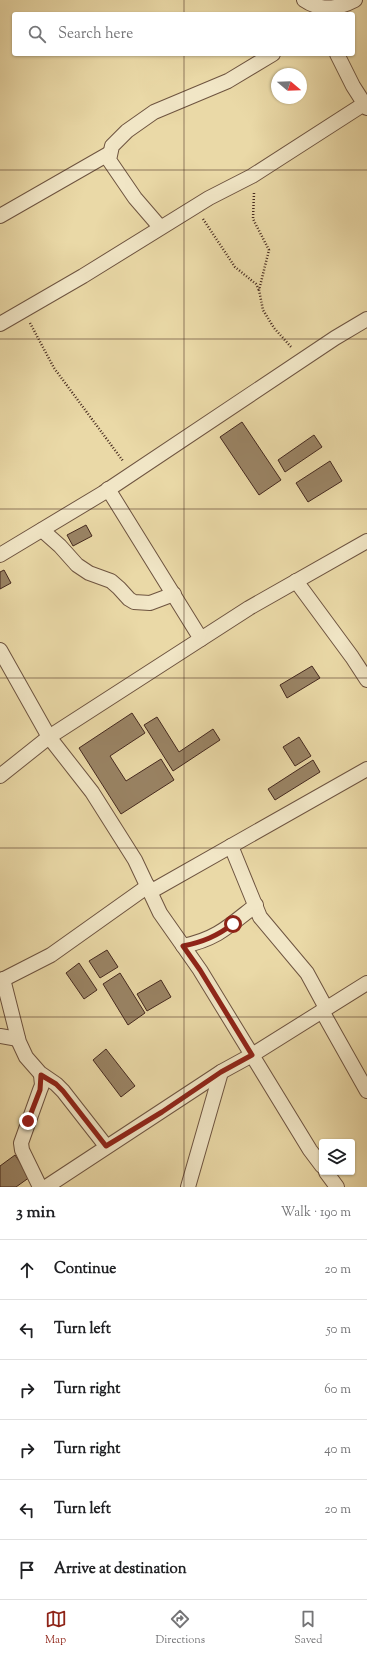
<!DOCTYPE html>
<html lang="en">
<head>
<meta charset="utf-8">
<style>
	body { margin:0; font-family:"Sorts Mill Goudy",serif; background:#f2f2f2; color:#202124 }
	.controls { position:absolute; right:12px; bottom:12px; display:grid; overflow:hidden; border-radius:4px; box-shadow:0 1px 3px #0004 }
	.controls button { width:36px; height:36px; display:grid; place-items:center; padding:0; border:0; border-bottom:1px solid #e0e0e0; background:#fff; color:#202124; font:20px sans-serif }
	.compass { position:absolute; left:271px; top:68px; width:36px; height:36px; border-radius:50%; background:#fff; box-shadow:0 1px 3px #0004; rotate:109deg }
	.stop { position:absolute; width:12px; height:12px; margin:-9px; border:3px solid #8f2418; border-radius:50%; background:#fff }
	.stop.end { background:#8f2418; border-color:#fff; box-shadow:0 1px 4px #0008 }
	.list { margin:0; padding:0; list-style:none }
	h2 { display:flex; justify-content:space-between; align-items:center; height:52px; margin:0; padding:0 16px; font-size:17px }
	h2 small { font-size:13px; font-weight:400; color:#757577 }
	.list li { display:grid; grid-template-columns:26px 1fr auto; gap:12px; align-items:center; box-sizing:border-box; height:60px; padding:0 16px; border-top:1px solid #e0e0e0 }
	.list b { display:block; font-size:15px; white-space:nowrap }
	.list em { font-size:13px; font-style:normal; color:#757577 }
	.icon { flex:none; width:22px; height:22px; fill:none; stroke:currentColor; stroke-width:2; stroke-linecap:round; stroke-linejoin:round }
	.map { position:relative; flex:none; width:367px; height:1187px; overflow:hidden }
	.search { position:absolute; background:#fff; box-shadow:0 1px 3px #0004; left:12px; right:12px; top:12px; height:44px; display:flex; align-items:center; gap:10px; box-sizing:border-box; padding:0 14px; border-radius:4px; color:#757577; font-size:15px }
	.sheet { height:412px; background:#fff }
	nav { display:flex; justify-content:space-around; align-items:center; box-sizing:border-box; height:56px; border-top:1px solid #e0e0e0; background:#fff; font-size:11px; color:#757577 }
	nav a { display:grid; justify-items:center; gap:2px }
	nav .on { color:#8f2418 }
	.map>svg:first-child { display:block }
	.building { fill:#9a8465; stroke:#44281e }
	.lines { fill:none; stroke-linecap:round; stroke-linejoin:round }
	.street-casing { stroke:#6e5440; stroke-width:16 }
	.path { stroke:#44281e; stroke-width:2.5; stroke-dasharray:1 2; stroke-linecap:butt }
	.street { stroke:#f1e6c6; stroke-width:14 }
	.route { stroke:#8f2418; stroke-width:5 }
	.grid { fill:none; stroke:#44281e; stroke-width:1; stroke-opacity:0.55 }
</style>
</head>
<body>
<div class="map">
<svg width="367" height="1187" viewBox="0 0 367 1187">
	<rect width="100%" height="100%" fill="#ead9a7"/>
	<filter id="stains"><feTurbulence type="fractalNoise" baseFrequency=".005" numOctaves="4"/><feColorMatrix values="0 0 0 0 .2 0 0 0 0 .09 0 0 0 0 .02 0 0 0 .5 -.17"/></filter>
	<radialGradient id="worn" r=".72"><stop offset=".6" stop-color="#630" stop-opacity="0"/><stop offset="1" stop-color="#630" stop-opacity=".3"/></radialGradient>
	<g class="building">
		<path d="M242 422 281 480 259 495 220 437Z"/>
		<path d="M314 435 322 447 285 472 278 460Z"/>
		<path d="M330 461 342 481 308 502 296 483Z"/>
		<path d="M86 525 92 536 73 546 67 535Z"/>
		<path d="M4 570 11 583 0 589V572Z"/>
		<path d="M312 666 320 678 287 698 280 685Z"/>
		<path d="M132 713 145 733 110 756 126 781 161 759 174 780 121 814 79 748Z"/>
		<path d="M157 717 179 752 213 729 220 740 173 771 144 725Z"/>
		<path d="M299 737 311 756 295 766 283 747Z"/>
		<path d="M313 760 320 772 275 800 268 789Z"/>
		<path d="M107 950 118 967 100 978 89 961Z"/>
		<path d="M79 963 97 990 84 999 66 973Z"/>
		<path d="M120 973 145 1013 128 1025 103 984Z"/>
		<path d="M161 980 171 997 147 1011 137 994Z"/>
		<path d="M106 1049 135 1086 121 1097 93 1060Z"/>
		<path d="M15 1155 30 1177 16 1187H0V1166Z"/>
	</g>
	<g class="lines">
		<defs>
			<g id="street">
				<path d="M304 0C320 11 338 9 355 0"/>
				<path d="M337 54 353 86 367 108"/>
				<path d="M0 216 110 153"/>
				<path d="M160 227 135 198 109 160 112 146 127 131 154 112 228 81 273 54"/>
				<path d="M0 324 83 276 209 198 252 176 364 104"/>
				<path d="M108 489 201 639"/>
				<path d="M42 530 60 546 77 565 89 573 111 581 119 588 129 599 134 602 150 603 174 594"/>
				<path d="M0 555 103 493 335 338 367 319"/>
				<path d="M296 581 352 657 367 680"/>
				<path d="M0 650 49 737 92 792 135 860 160 913 200 970 310 1150 322 1166"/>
				<path d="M0 776 49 737 249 608 367 541"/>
				<path d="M231 846 260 917 307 973 326 1008"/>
				<path d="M150 892 367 769"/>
				<path d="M183 946C217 939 229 926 256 905"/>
				<path d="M3 979 19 1042 26 1057 40 1073 56 1084 63 1091 106 1146"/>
				<path d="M0 981 51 955 148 886"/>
				<path d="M322 1011 367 1091"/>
				<path d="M0 1036 18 1039"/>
				<path d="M326 1172 337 1187"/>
				<path d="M40 1187 22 1150 21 1143 40 1090 42 1085 41 1075"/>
				<path d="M46 1187 221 1072 252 1055 367 983"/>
				<path d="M188 1187 221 1072"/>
			</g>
		</defs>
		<use href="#street" class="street-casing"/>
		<g class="path">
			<path d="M254 193 253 219 269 250 259 290 263 310 274 328 292 348"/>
			<path d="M203 219 235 267 256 284 259 290"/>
			<path d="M30 323 54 368 123 461"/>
		</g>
		<use href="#street" class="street"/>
	</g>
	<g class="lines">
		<path class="route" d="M28 1121 40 1090 41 1075 56 1084 63 1091 106 1146 162 1112 221 1072 252 1055 200 970 183 946C203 942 217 936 233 924"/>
	</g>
	<path class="grid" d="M184 0V14M184 54V1187M0 170H367M0 339H367M0 509H367M0 678H367M0 848H367M0 1017H367"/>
	<rect width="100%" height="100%" filter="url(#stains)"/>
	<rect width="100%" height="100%" fill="url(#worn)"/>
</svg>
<div class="controls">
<button><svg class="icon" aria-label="layers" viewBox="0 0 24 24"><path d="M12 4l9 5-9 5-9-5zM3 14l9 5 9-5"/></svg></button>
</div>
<svg class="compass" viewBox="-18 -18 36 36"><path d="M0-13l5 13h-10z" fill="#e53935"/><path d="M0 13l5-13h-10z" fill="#757577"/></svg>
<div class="stop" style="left:233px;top:924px"></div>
<div class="stop end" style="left:28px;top:1121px"></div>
<div class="search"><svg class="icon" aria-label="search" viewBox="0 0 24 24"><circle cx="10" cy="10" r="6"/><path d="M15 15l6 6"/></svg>Search here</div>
</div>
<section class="sheet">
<h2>3 min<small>Walk · 190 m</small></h2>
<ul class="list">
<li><svg class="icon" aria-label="ahead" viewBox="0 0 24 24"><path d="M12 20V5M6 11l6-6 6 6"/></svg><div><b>Continue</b></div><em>20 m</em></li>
<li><svg class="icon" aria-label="left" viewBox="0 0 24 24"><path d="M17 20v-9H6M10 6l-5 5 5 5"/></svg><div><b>Turn left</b></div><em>50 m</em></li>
<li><svg class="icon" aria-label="right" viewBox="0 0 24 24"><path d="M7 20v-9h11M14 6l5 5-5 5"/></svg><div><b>Turn right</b></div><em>60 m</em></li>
<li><svg class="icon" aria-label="right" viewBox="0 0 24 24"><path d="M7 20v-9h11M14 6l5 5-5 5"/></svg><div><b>Turn right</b></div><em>40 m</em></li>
<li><svg class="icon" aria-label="left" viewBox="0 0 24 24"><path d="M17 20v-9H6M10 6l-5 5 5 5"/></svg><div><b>Turn left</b></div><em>20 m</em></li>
<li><svg class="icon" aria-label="arrive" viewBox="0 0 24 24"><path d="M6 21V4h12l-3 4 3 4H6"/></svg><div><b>Arrive at destination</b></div></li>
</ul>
</section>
<nav>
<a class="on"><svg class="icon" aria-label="map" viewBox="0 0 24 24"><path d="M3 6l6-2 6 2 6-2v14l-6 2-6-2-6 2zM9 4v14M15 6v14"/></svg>Map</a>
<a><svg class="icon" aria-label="directions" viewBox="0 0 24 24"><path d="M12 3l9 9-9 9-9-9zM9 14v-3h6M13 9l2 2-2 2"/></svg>Directions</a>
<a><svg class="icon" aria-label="saved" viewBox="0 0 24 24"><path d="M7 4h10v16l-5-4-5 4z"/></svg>Saved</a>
</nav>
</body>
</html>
